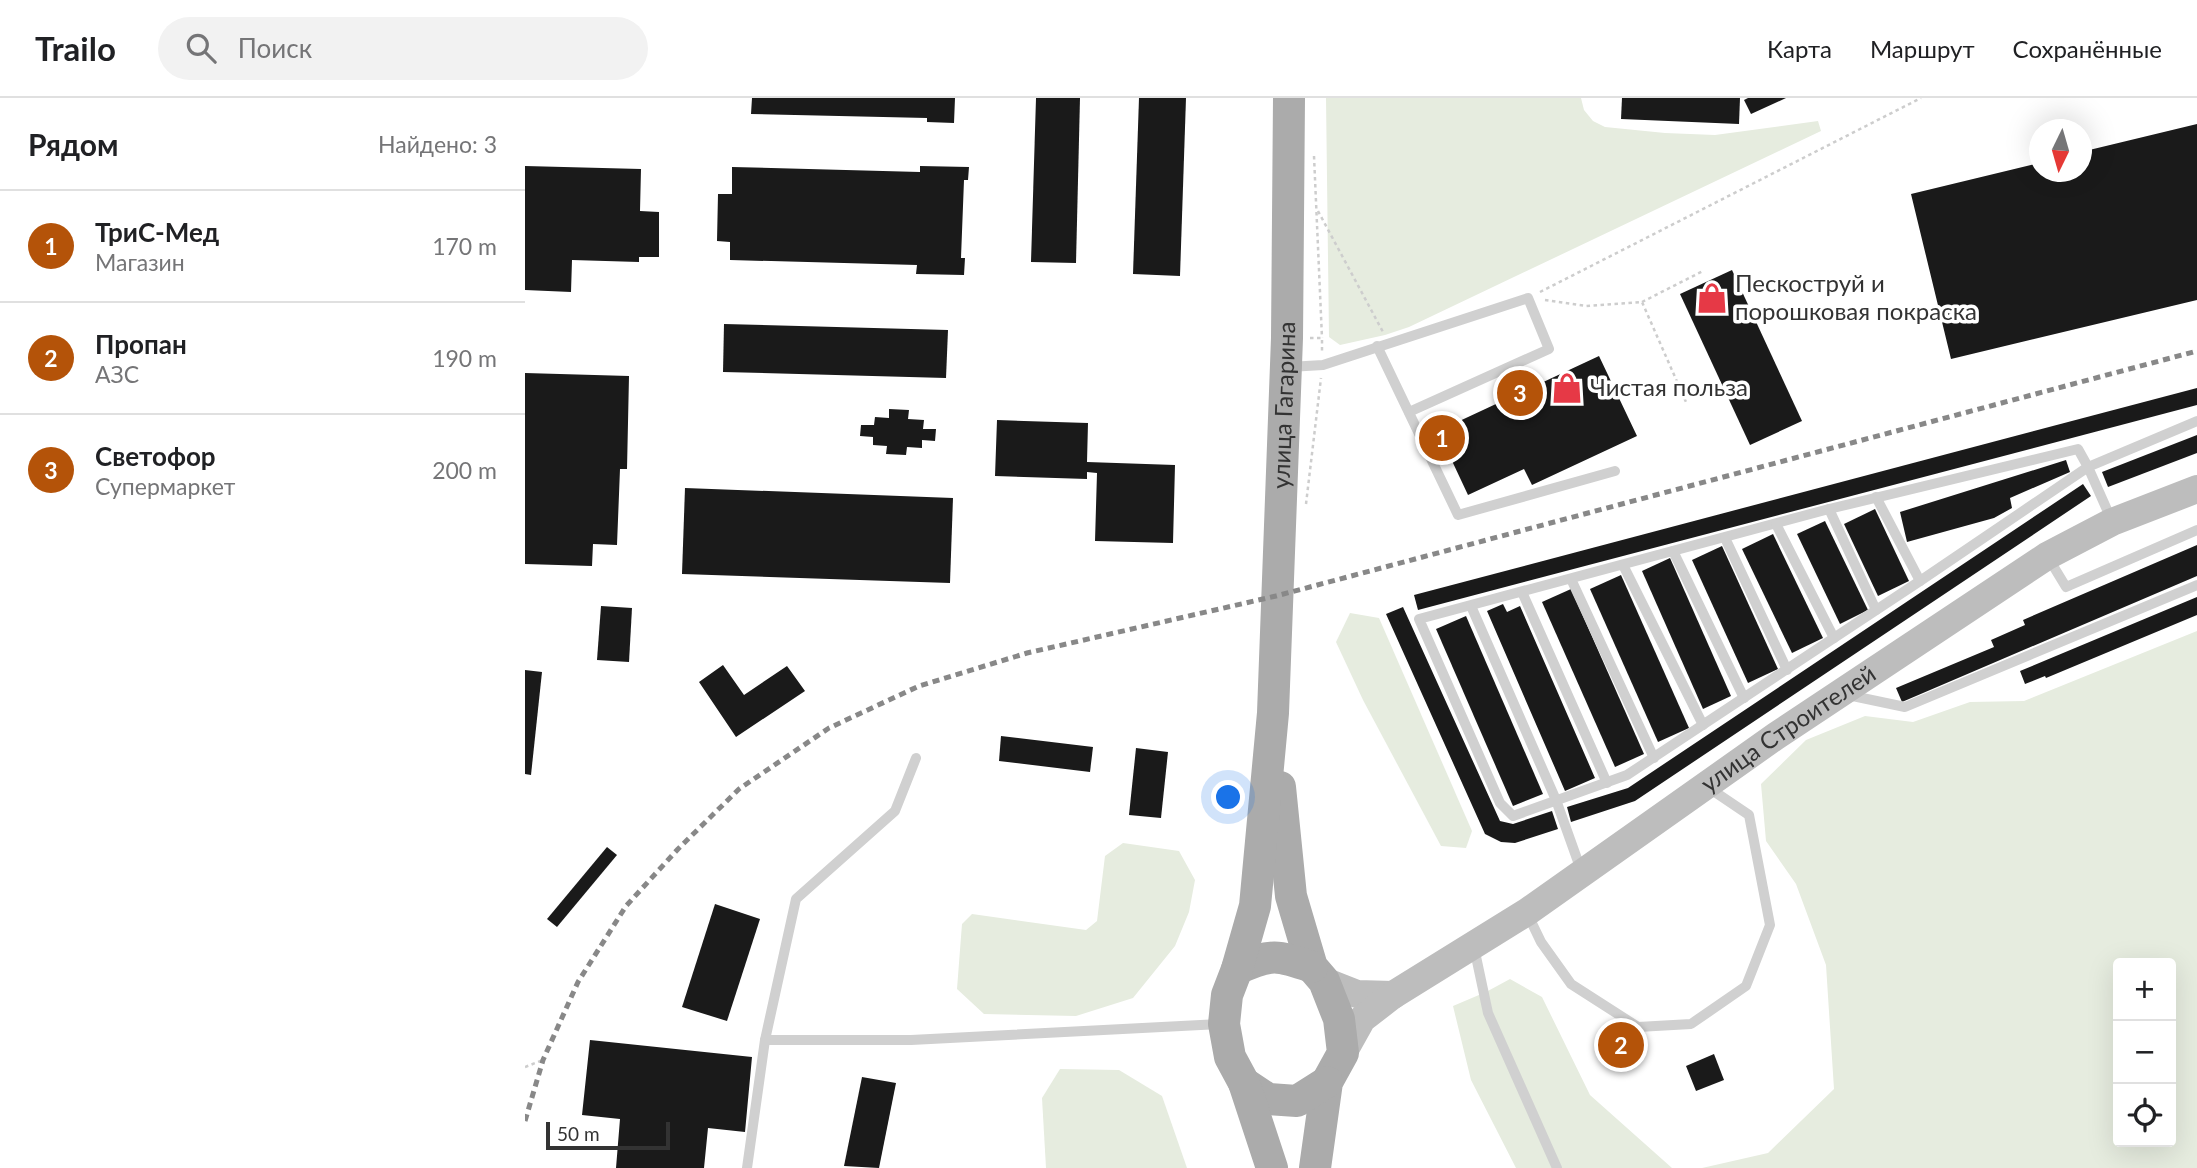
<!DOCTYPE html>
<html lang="ru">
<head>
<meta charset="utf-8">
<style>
	body { margin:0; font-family:Lato,sans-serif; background:#f2f2f2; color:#202124 }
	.controls { position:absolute; right:21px; bottom:21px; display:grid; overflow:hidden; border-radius:7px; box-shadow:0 7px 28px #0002 }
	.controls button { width:63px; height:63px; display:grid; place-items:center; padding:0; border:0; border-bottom:2px solid #e0e0e0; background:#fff; color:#202124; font:35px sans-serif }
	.compass { position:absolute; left:1504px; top:21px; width:63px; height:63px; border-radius:50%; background:#fff; box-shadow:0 7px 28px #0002; rotate:185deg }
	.scale { position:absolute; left:21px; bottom:18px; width:124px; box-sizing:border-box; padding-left:7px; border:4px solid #333; border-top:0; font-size:19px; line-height:24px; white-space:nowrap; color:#333; -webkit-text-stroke:5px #fff; paint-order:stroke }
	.you { position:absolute; left:704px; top:700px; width:24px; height:24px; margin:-18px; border:5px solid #fff; border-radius:50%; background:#1a73e8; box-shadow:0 0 0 10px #1a73e833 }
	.badge { display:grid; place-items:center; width:46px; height:46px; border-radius:50%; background:#b45309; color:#fff; font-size:23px; font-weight:700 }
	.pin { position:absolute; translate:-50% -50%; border:4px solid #fff; box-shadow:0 2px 7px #0006 }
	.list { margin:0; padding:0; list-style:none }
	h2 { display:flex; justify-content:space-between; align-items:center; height:91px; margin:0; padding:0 28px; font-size:30px }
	h2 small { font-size:23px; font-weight:400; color:#757577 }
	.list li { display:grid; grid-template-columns:46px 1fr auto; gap:21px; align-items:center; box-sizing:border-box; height:112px; padding:0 28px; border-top:2px solid #e0e0e0 }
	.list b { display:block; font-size:26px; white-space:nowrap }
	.list p { margin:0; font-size:23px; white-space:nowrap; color:#757577 }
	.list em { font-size:23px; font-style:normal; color:#757577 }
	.icon { flex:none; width:38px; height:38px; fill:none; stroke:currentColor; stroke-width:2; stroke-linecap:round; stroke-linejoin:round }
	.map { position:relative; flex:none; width:1672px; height:1070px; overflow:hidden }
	header { display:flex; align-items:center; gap:42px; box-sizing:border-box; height:98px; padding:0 35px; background:#fff; border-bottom:2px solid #e0e0e0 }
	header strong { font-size:33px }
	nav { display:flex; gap:38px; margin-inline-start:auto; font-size:24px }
	.search { width:490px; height:63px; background:#f2f2f2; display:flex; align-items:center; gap:18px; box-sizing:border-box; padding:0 24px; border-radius:38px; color:#757577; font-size:26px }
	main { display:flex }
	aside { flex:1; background:#fff }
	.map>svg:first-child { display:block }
	.green { fill:#e6ecdf; fill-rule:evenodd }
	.building { fill:#1a1a1a }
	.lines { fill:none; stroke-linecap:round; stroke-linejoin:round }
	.path { stroke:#cdcdcd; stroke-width:2.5; stroke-dasharray:3.5 3.5; stroke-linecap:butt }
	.service { stroke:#d0d0d0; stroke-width:10 }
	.secondary { stroke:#bdbdbd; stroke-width:28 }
	.primary { stroke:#ababab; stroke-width:32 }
	.rail { stroke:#888; stroke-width:5; stroke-dasharray:7 5; stroke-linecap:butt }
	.labels { text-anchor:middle; stroke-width:7; stroke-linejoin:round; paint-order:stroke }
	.poi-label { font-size:24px; fill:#333; stroke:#fff; text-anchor:start }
	.street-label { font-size:24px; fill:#333; stroke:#fff }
</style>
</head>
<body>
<header>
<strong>Trailo</strong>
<div class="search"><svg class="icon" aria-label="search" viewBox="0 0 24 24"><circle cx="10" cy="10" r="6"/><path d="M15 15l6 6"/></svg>Поиск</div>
<nav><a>Карта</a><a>Маршрут</a><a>Сохранённые</a></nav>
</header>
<main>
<aside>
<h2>Рядом<small>Найдено: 3</small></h2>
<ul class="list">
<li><span class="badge">1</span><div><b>ТриС-Мед</b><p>Магазин</p></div><em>170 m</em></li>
<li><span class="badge">2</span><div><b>Пропан</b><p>АЗС</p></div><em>190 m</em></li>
<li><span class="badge">3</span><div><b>Светофор</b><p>Супермаркет</p></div><em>200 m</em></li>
</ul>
</aside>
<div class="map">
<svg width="1672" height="1070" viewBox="0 0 1672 1070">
	<rect width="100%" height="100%" fill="#fff"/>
	<g class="green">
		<path d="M801 0H1056L1059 12 1068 23 1080 29 1140 35 1190 37 1293 23 1296 33 884 229 860 237 815 247 804 239Z"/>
		<path d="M825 515 854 520 947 733 941 750 916 748 838 602 811 544Z"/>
		<path d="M1672 533V1070H1177L1243 1055 1309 991 1301 867 1271 786 1241 743 1236 686 1281 642 1340 618 1388 624 1445 604 1499 603ZM1593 865H1646V1044H1593Z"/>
		<path d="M598 745 654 753 670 782 664 814 650 848 608 900 551 918 459 916 432 891 437 826 447 816 561 832 572 823 580 758Z"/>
		<path d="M985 881 1017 899 1065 997 1147 1070H991L946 982 928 908 961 894Z"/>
		<path d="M535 971 594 972 637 998 662 1070H521L517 1000Z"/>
	</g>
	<g class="building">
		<path d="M227 0H430L429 25 402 24V20L226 16Z"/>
		<path d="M511 0H555L551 165 506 164Z"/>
		<path d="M614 0H661L655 178 608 176Z"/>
		<path d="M1097 0H1215L1214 26 1096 21Z"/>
		<path d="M1223 0H1261L1226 16 1219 2Z"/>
		<path d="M1672 26V202L1426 261 1386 96 1514 65V74H1556V54Z"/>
		<path d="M0 68 116 71 115 113 134 114V159H114V164L47 162 46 194 0 192Z"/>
		<path d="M395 68 444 69 443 82H439L436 160H440L439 177 391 176 392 167 205 162V144L192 143 193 96H207V69L395 74Z"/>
		<path d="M1207 172 1277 323 1225 347 1155 196Z"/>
		<path d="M199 226 423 232 421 280 198 274Z"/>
		<path d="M1074 258 1112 338 1007 387 999 371 943 397 913 333Z"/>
		<path d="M0 275 104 278 102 371H95L92 447 68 446 67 468 0 466Z"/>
		<path d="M1672 290V307L893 512 889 497Z"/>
		<path d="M364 311 384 312 383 321 399 322 398 331H411L410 343 397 342V350L382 349 381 357 361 356 362 348 348 347V339L335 338 336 327H349L350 319 364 320Z"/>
		<path d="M472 322 563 325 562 364 650 367 648 445 570 443 572 375 562 374V381L470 378Z"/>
		<path d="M1672 337V355L1583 389 1577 374Z"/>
		<path d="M1541 362 1545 374 1485 400 1487 410 1469 420 1382 444 1375 414Z"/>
		<path d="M1558 386 1566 398 1110 703 1046 724 1042 709 1103 690Z"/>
		<path d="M160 390 428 400 425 485 157 476Z"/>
		<path d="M1350 411 1384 483 1353 498 1319 426Z"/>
		<path d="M1300 423 1343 512 1315 526 1272 436Z"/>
		<path d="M1248 436 1298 540 1267 555 1217 451Z"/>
		<path d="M1672 447V478L1377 604 1371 590 1469 549 1466 542 1500 527 1498 522Z"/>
		<path d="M1197 448 1253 571 1223 585 1167 462Z"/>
		<path d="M1145 460 1206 598 1178 611 1117 473Z"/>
		<path d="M1096 477 1164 630 1133 644 1065 491Z"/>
		<path d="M1046 491 1119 656 1090 669 1017 504Z"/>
		<path d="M1672 499V517L1521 580 1520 578 1500 586 1495 573Z"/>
		<path d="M978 506 982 514 995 508 1070 680 1040 693 962 513Z"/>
		<path d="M76 508 107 510 104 564 72 562Z"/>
		<path d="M878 509 975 723 988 726 1027 713 1033 731 990 745 976 744 960 736 861 516Z"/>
		<path d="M941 518 1018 696 988 708 911 531Z"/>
		<path d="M198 567 219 597 262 568 280 593 211 639 174 584Z"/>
		<path d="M0 572 17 574 6 677 0 676Z"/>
		<path d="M476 638 568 649 565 674 474 663Z"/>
		<path d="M611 650 643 654 636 720 604 717Z"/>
		<path d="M82 749 92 757 32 829 22 821Z"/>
		<path d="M190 806 235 821 202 923 157 909Z"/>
		<path d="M65 942 227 959 220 1034 183 1030 179 1070H91L95 1021 57 1017Z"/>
		<path d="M1189 956 1199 982 1171 993 1161 968Z"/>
		<path d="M337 979 371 985 354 1070 319 1068Z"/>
	</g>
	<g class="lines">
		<g class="path">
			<path d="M789 58 797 240"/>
			<path d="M793 113 858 234"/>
			<path d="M1015 194 1396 0"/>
			<path d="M1020 202 1061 208 1117 204 1161 304"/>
			<path d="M1117 204 1178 173"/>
			<path d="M785 240H797V253"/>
			<path d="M781 406 796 280"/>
			<path d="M0 969 18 962"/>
		</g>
		<g class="service">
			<path d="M852 248 933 417 1090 373"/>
			<path d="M764 269 798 267 1003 200 1024 251 884 314"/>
			<path d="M1351 399 1395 483"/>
			<path d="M1304 411 1351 512"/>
			<path d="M1587 423 1563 369 1553 351 1304 411 894 521 975 705 988 718 1102 677 1395 483 1563 369 1672 323"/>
			<path d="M1251 426 1309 540"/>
			<path d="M1200 440 1262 572"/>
			<path d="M1148 453 1219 600"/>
			<path d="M1524 461 1541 489 1672 432"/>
			<path d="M1098 467 1178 627"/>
			<path d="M1046 481 1129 660"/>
			<path d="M997 494 1082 685"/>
			<path d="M946 508 1031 702 1056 772"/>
			<path d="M1323 597 1380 609 1672 487"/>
			<path d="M1002 815 1016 844 1046 886 1113 929 1166 926 1221 888 1245 827 1224 717 1184 690"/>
			<path d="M949 849 963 915 1032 1070"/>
			<path d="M240 942H386L695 926"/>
			<path d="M222 1070 240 942 271 801 370 713 391 660"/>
		</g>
		<g class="secondary">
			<path d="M799 883 832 896 868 897"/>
			<path id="s1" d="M818 955 837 921 868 897 1002 814 1251 638 1522 458 1587 424 1672 391"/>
		</g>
		<g class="primary">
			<path d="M755 689 766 798 787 869 799 883 814 921 818 955 802 984 790 1070"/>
			<path d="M712 871C747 855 752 857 787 869"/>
			<path d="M719 985 743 1001 772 1003 802 984"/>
			<path id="s2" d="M747 1070 719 985 705 959 699 926 702 897 712 871 730 808 748 615 762 240 764 0"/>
		</g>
		<path class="rail" d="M0 1023 18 962 53 884 101 808 153 751 214 691 304 630 394 588 502 555 751 498 1672 253"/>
	</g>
	<defs>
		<symbol id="shop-bare" viewBox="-9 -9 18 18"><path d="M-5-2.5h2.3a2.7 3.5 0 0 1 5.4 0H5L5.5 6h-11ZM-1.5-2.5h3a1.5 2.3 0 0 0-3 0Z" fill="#e63946" stroke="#fff" stroke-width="2.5" paint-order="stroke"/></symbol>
	</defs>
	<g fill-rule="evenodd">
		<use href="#shop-bare" x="1165" y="178" width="44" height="44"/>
		<use href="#shop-bare" x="1020" y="268" width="44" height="44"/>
	</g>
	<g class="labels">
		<g class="poi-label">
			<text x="1210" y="194">Пескоструй и<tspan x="1210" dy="28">порошковая покраска</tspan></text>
			<text x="1065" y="298">Чистая польза</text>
		</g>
		<g class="street-label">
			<text dy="8" stroke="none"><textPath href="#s2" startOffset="777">улица Гагарина</textPath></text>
			<text dy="8" stroke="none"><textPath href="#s1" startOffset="555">улица Строителей</textPath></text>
		</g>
	</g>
</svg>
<div class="controls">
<button>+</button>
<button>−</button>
<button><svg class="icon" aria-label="locate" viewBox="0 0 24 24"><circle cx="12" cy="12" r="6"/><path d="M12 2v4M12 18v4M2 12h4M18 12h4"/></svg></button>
</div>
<svg class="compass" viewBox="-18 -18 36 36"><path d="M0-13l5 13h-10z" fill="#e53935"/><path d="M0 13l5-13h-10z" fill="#757577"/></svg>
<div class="scale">50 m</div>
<div class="you"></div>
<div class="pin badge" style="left:917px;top:340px">1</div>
<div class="pin badge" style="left:1096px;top:947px">2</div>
<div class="pin badge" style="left:995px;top:295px">3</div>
</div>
</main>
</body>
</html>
